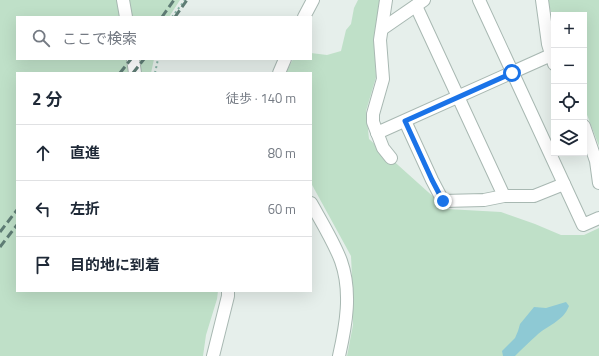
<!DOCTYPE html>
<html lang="ja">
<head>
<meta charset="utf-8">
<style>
	body { margin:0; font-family:"Titillium Web","Noto Sans JP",sans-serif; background:#f2f2f3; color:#1f2937 }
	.controls { position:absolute; right:12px; top:12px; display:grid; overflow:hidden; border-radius:0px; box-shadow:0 4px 16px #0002 }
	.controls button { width:36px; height:36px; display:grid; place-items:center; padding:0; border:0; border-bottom:1px solid #e0e1e3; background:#fff; color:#1f2937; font:20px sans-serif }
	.stop { position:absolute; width:12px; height:12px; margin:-9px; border:3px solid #1a73e8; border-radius:50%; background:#fff }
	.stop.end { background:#1a73e8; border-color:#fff; box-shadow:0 1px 4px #0008 }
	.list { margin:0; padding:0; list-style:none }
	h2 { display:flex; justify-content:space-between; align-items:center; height:52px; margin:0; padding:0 16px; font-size:17px }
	h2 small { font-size:13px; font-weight:400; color:#747a83 }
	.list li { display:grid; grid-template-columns:26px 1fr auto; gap:12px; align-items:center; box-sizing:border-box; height:56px; padding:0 16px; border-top:1px solid #e0e1e3 }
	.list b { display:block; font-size:15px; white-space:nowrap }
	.list em { font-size:13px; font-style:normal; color:#747a83 }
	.icon { flex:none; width:22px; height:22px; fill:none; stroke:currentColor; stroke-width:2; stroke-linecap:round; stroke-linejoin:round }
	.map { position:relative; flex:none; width:599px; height:356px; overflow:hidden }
	.search { position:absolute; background:#fff; box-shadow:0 4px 16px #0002; left:16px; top:16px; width:296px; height:44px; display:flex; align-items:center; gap:10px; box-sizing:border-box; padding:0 14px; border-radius:0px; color:#747a83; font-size:15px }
	.panel { position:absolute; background:#fff; box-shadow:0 4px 16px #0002; left:16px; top:72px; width:296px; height:220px; border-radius:0px }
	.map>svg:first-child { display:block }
	.green { fill:#bfe0c8 }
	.water { fill:#8ec9d4 }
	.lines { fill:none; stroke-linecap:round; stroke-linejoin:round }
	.minor-casing { stroke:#a8b8b2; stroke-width:14 }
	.path { stroke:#86b3a5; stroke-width:2; stroke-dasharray:2 3; stroke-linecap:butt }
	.minor { stroke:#fff; stroke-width:12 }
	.rail { stroke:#5f7d75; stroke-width:3; stroke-dasharray:8 4; stroke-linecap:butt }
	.route { stroke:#1a73e8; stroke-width:5 }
</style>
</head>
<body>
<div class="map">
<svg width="599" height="356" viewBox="0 0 599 356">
	<rect width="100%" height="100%" fill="#e6efeb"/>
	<g class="green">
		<path d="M0 0H180L169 17H17V59H154L151 73H17V291H218L217 299 206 335 203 356H0Z"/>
		<path d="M358 0H382L380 14 374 36 376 77 366 111 369 139 447 209 501 212 535 224 561 235H584L599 228V356H347L353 325V298L351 256 311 183V73H286L293 59H311V53L327 55 341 51 346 30 351 24 354 8Z"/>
		<path d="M548 0H599V146L584 107V15H554V26Z"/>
	</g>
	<path class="water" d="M566 302 569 306C563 322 547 325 536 336 529 342 522 349 515 356H503L502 351 515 338 518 331 520 324 534 307 546 308Z"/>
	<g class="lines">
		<defs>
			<g id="minor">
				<path d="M123 0 126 17"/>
				<path d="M386 0 380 40 383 79 373 114V122L383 148 391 158"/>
				<path d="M479 0 583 225 599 218"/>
				<path d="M542 0 548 44 554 64"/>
				<path d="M416 6 504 196"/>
				<path d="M304 17 313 0"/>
				<path d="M382 29 424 0"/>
				<path d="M133 59 135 73"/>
				<path d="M279 73 285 59"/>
				<path d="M405 121 432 180 443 201 484 200 504 196H534L564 184"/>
				<path d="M584 126 596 161 599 183"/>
				<path d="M377 133 551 55"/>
				<path d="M311 203C321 221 334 242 341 261 352 292 346 325 339 356"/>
				<path d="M213 356 228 296V291"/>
			</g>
		</defs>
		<use href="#minor" class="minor-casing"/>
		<g class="path">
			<path d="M172 17 185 0"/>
			<path d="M155 73 158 59"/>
		</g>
		<use href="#minor" class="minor"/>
		<g class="rail">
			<path d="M162 17 174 0"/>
			<path d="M175 17 187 0"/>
			<path d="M120 73 131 59"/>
			<path d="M133 73 144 59"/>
			<path d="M0 232 17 210"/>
			<path d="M0 247 17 225"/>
		</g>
	</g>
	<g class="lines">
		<path class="route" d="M443 201 432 180 405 121 512 73"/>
	</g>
</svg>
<div class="controls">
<button>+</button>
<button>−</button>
<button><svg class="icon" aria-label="locate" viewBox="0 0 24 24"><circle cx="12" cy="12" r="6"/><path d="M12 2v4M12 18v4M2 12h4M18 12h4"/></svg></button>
<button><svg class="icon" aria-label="layers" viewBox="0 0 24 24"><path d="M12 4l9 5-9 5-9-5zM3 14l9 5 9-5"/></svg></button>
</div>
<div class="stop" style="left:512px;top:73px"></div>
<div class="stop end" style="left:443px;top:201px"></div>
<div class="search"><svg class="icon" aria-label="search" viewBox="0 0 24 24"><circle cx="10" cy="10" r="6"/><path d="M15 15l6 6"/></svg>ここで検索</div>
<section class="panel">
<h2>2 分<small>徒歩 · 140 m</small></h2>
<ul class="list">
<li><svg class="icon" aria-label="ahead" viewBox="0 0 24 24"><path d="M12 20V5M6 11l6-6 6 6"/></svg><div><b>直進</b></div><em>80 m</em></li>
<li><svg class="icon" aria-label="left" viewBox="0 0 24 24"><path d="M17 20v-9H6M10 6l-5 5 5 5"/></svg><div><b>左折</b></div><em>60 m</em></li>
<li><svg class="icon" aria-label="arrive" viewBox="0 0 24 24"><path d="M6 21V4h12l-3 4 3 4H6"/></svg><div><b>目的地に到着</b></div></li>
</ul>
</section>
</div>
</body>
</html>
